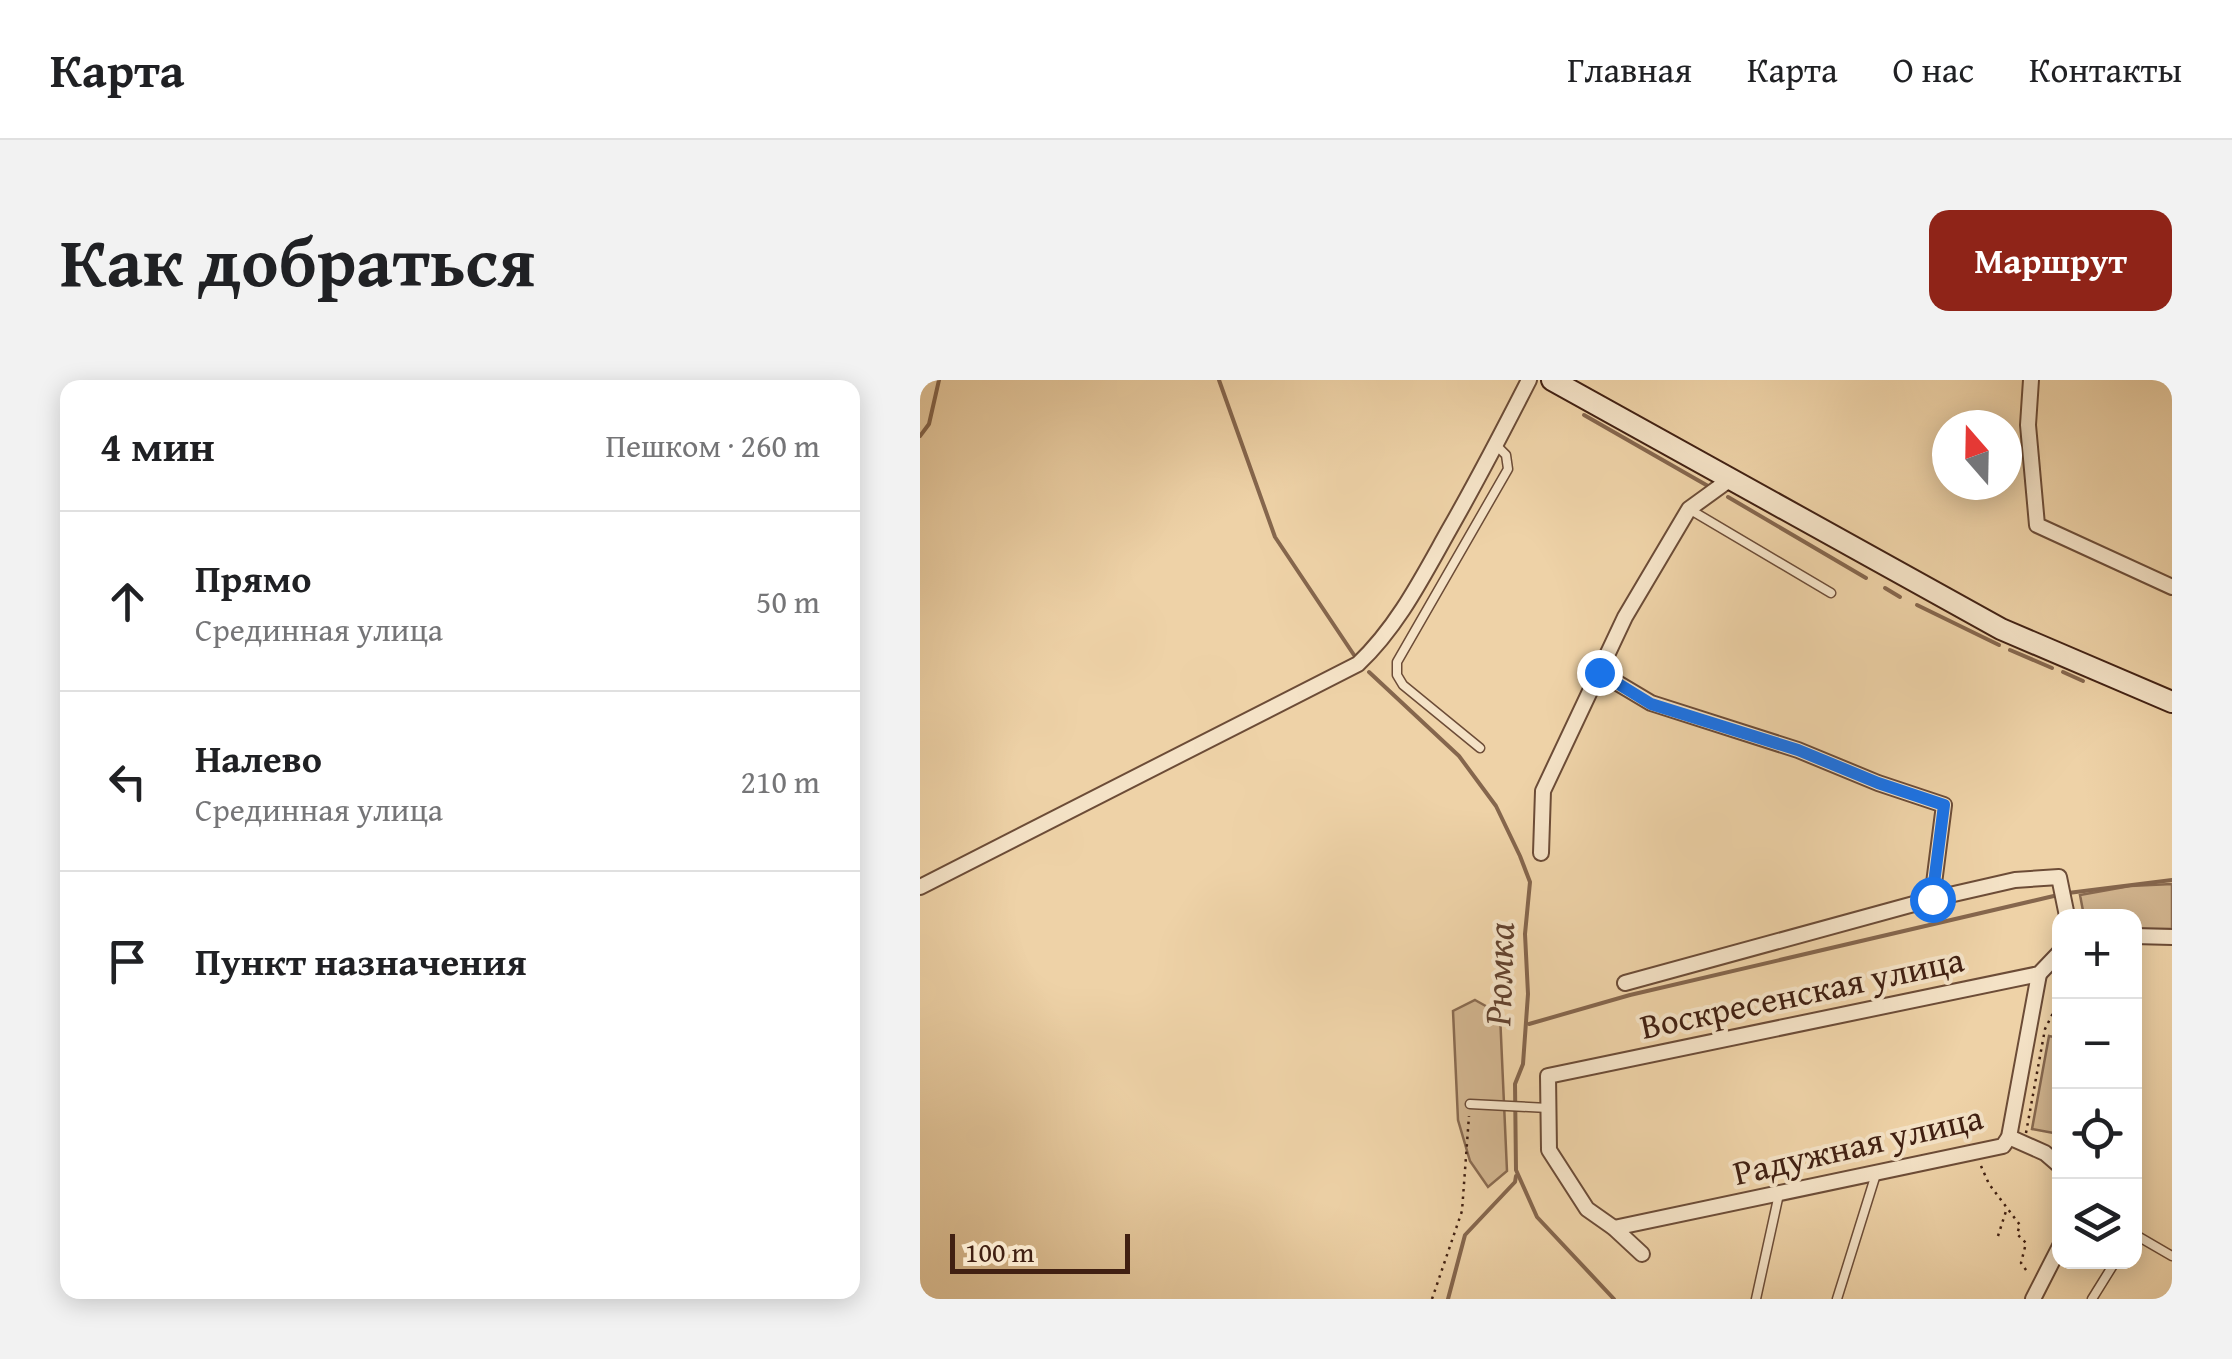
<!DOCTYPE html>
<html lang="ru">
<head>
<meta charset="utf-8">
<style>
	body { margin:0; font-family:"Gentium Book Plus",serif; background:#f2f2f2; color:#202124 }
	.controls { position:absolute; right:30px; bottom:30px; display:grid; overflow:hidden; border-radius:20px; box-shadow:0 5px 25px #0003 }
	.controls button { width:90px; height:90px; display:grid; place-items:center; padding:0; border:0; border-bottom:2px solid #e0e0e0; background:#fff; color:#202124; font:50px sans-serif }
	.compass { position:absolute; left:1012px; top:30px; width:90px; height:90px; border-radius:50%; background:#fff; box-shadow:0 5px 25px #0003; rotate:340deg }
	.scale { position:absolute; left:30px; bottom:25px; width:180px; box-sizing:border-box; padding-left:10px; border:5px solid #412012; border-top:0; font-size:28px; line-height:35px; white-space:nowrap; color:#412012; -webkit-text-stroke:8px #f4e2c6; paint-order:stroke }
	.stop { position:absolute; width:30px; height:30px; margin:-22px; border:8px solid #1a73e8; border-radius:50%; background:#fff }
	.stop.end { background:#1a73e8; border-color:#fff; box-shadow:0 2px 10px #0008 }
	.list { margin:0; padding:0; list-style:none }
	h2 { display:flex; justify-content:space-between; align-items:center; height:130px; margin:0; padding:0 40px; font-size:42px }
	h2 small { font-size:32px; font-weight:400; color:#757577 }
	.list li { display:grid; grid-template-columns:65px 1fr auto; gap:30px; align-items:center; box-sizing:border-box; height:180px; padding:0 40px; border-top:2px solid #e0e0e0 }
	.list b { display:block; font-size:38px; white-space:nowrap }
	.list p { margin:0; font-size:32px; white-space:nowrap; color:#757577 }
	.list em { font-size:32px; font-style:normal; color:#757577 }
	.icon { flex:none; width:55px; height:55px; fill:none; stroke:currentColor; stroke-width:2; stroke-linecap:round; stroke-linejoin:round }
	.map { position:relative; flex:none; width:1252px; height:919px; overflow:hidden; border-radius:20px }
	header { display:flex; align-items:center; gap:60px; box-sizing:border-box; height:140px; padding:0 50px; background:#fff; border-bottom:2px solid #e0e0e0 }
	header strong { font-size:48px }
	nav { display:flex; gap:55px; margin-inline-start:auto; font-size:35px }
	.intro { display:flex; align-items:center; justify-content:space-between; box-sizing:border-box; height:240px; padding:0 60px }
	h1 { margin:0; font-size:70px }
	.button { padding:25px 45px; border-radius:20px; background:#8f2418; color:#fff; font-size:35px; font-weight:700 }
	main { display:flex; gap:60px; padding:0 60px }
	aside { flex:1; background:#fff; border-radius:20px; box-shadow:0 5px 25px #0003 }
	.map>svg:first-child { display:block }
	.green { fill:#d1b48e; stroke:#896a50; stroke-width:2.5 }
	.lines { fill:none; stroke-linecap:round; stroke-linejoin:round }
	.stream { stroke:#85664d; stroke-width:4 }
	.service-casing { stroke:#6c4c37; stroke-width:11 }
	.minor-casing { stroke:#6c4c37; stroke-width:18 }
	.secondary-casing { stroke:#412012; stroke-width:24 }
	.path { stroke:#412012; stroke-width:2.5; stroke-dasharray:2.5 5; stroke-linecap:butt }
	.service { stroke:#f4e2c6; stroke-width:8 }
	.minor { stroke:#f4e2c6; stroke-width:14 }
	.secondary { stroke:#f4e2c6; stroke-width:20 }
	.route { stroke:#1a73e8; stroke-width:12 }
	.labels { text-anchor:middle; stroke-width:8; stroke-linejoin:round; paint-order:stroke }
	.street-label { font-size:35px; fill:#412012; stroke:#f4e2c6 }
	.water-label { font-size:38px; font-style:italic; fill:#63432f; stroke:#f4e2c6 }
</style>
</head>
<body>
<header>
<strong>Карта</strong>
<nav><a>Главная</a><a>Карта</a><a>О нас</a><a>Контакты</a></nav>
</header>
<div class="intro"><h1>Как добраться</h1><a class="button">Маршрут</a></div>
<main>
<aside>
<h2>4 мин<small>Пешком · 260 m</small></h2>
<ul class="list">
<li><svg class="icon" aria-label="ahead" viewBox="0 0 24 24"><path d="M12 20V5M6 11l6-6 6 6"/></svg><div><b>Прямо</b><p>Срединная улица</p></div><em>50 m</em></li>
<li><svg class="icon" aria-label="left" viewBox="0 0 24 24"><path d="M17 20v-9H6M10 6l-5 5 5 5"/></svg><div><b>Налево</b><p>Срединная улица</p></div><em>210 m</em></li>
<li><svg class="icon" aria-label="arrive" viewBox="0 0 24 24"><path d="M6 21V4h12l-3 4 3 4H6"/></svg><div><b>Пункт назначения</b></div></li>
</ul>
</aside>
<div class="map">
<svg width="1252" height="919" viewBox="0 0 1252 919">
	<rect width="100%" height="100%" fill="#eed2a7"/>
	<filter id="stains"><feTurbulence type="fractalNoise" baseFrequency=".002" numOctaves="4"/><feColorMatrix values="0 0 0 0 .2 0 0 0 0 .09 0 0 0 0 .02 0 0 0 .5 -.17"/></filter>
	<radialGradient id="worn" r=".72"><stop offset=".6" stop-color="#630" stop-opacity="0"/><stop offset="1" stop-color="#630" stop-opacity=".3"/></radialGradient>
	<g class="green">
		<path d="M1252 504V549H1215L1214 536H1164L1160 515 1210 506Z"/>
		<path d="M555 620 580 634 587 791 568 807 550 781 538 740 533 631Z"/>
		<path d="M1129 656 1139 658V754L1112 749Z"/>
	</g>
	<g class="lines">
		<g class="stream">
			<path d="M299 0 355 157 434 275"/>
			<path d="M664 35 788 106"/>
			<path d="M0 56 9 44 19 0"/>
			<path d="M808 117 946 198"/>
			<path d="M965 208 980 217"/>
			<path d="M997 225 1079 265"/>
			<path d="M1090 270 1132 288"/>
			<path d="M449 292 539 376 576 426 600 476 610 502 605 554 608 614 603 684 595 704 596 790 617 837 694 919"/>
			<path d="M1143 292 1163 301"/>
			<path d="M1148 513 1252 500"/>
			<path d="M609 644 710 615 1138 515"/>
			<path d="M528 919 545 855 595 802 596 796"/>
		</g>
		<defs>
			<g id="service">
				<path d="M769 129 911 213"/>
				<path d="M560 368 483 305 477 295V282L588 89 586 75 576 65"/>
				<path d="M550 724 628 728"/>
				<path d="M1214 854 1252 876"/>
				<path d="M836 919 859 814"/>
				<path d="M917 919 956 794"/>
				<path d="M1172 919 1195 882"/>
			</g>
			<g id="minor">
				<path d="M1111 0 1108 45 1117 145 1252 207"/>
				<path d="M679 292 731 323 878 370 958 403 1024 425 1012 519"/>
				<path d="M621 473 623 411 705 237 769 129 809 100"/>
				<path d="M0 507 438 284C478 246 502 198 529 150 557 101 583 51 609 0"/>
				<path d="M1214 556 1252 557"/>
				<path d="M705 603 1012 519 1095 500 1139 497 1147 536"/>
				<path d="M1089 757 1125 773 1140 786"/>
				<path d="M694 848 1083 766 1089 757 1119 594"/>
				<path d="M722 874 694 848 667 829 629 770 628 696 1119 594 1140 572"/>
				<path d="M1113 919 1140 866"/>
			</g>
			<path id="secondary" d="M632 0 1081 249 1252 322"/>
		</defs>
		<use href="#service" class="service-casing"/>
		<use href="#minor" class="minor-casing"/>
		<use href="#secondary" class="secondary-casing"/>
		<g class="path">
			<path d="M1106 753 1125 649 1140 619"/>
			<path d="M1061 786 1069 804 1100 845 1097 854 1106 863 1101 883 1109 894"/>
			<path d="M1078 856 1087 828"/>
			<path d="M512 919 542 831 549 736"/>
		</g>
		<use href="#service" class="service"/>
		<use href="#minor" class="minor"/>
		<use href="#secondary" class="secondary"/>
	</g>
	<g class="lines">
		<path class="route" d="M679 292 731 324 878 370 958 403 1024 425 1012 519"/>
	</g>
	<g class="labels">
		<g class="street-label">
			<text transform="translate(882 613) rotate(-12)" y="12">Воскресенская улица</text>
			<text transform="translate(938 765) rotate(-13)" y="12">Радужная улица</text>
		</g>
		<g class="water-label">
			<text transform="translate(579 594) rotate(-88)" y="13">Рюмка</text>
		</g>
	</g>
	<rect width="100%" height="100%" filter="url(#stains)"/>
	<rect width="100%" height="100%" fill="url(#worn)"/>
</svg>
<div class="controls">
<button>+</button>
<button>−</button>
<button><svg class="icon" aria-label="locate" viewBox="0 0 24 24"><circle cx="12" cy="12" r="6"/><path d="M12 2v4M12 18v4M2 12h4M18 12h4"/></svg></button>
<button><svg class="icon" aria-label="layers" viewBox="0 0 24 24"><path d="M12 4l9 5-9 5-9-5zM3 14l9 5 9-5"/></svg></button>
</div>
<svg class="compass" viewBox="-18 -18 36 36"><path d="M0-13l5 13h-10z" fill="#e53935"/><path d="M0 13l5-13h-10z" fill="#757577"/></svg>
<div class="scale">100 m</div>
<div class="stop" style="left:1012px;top:519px"></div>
<div class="stop end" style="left:679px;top:292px"></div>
</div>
</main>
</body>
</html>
